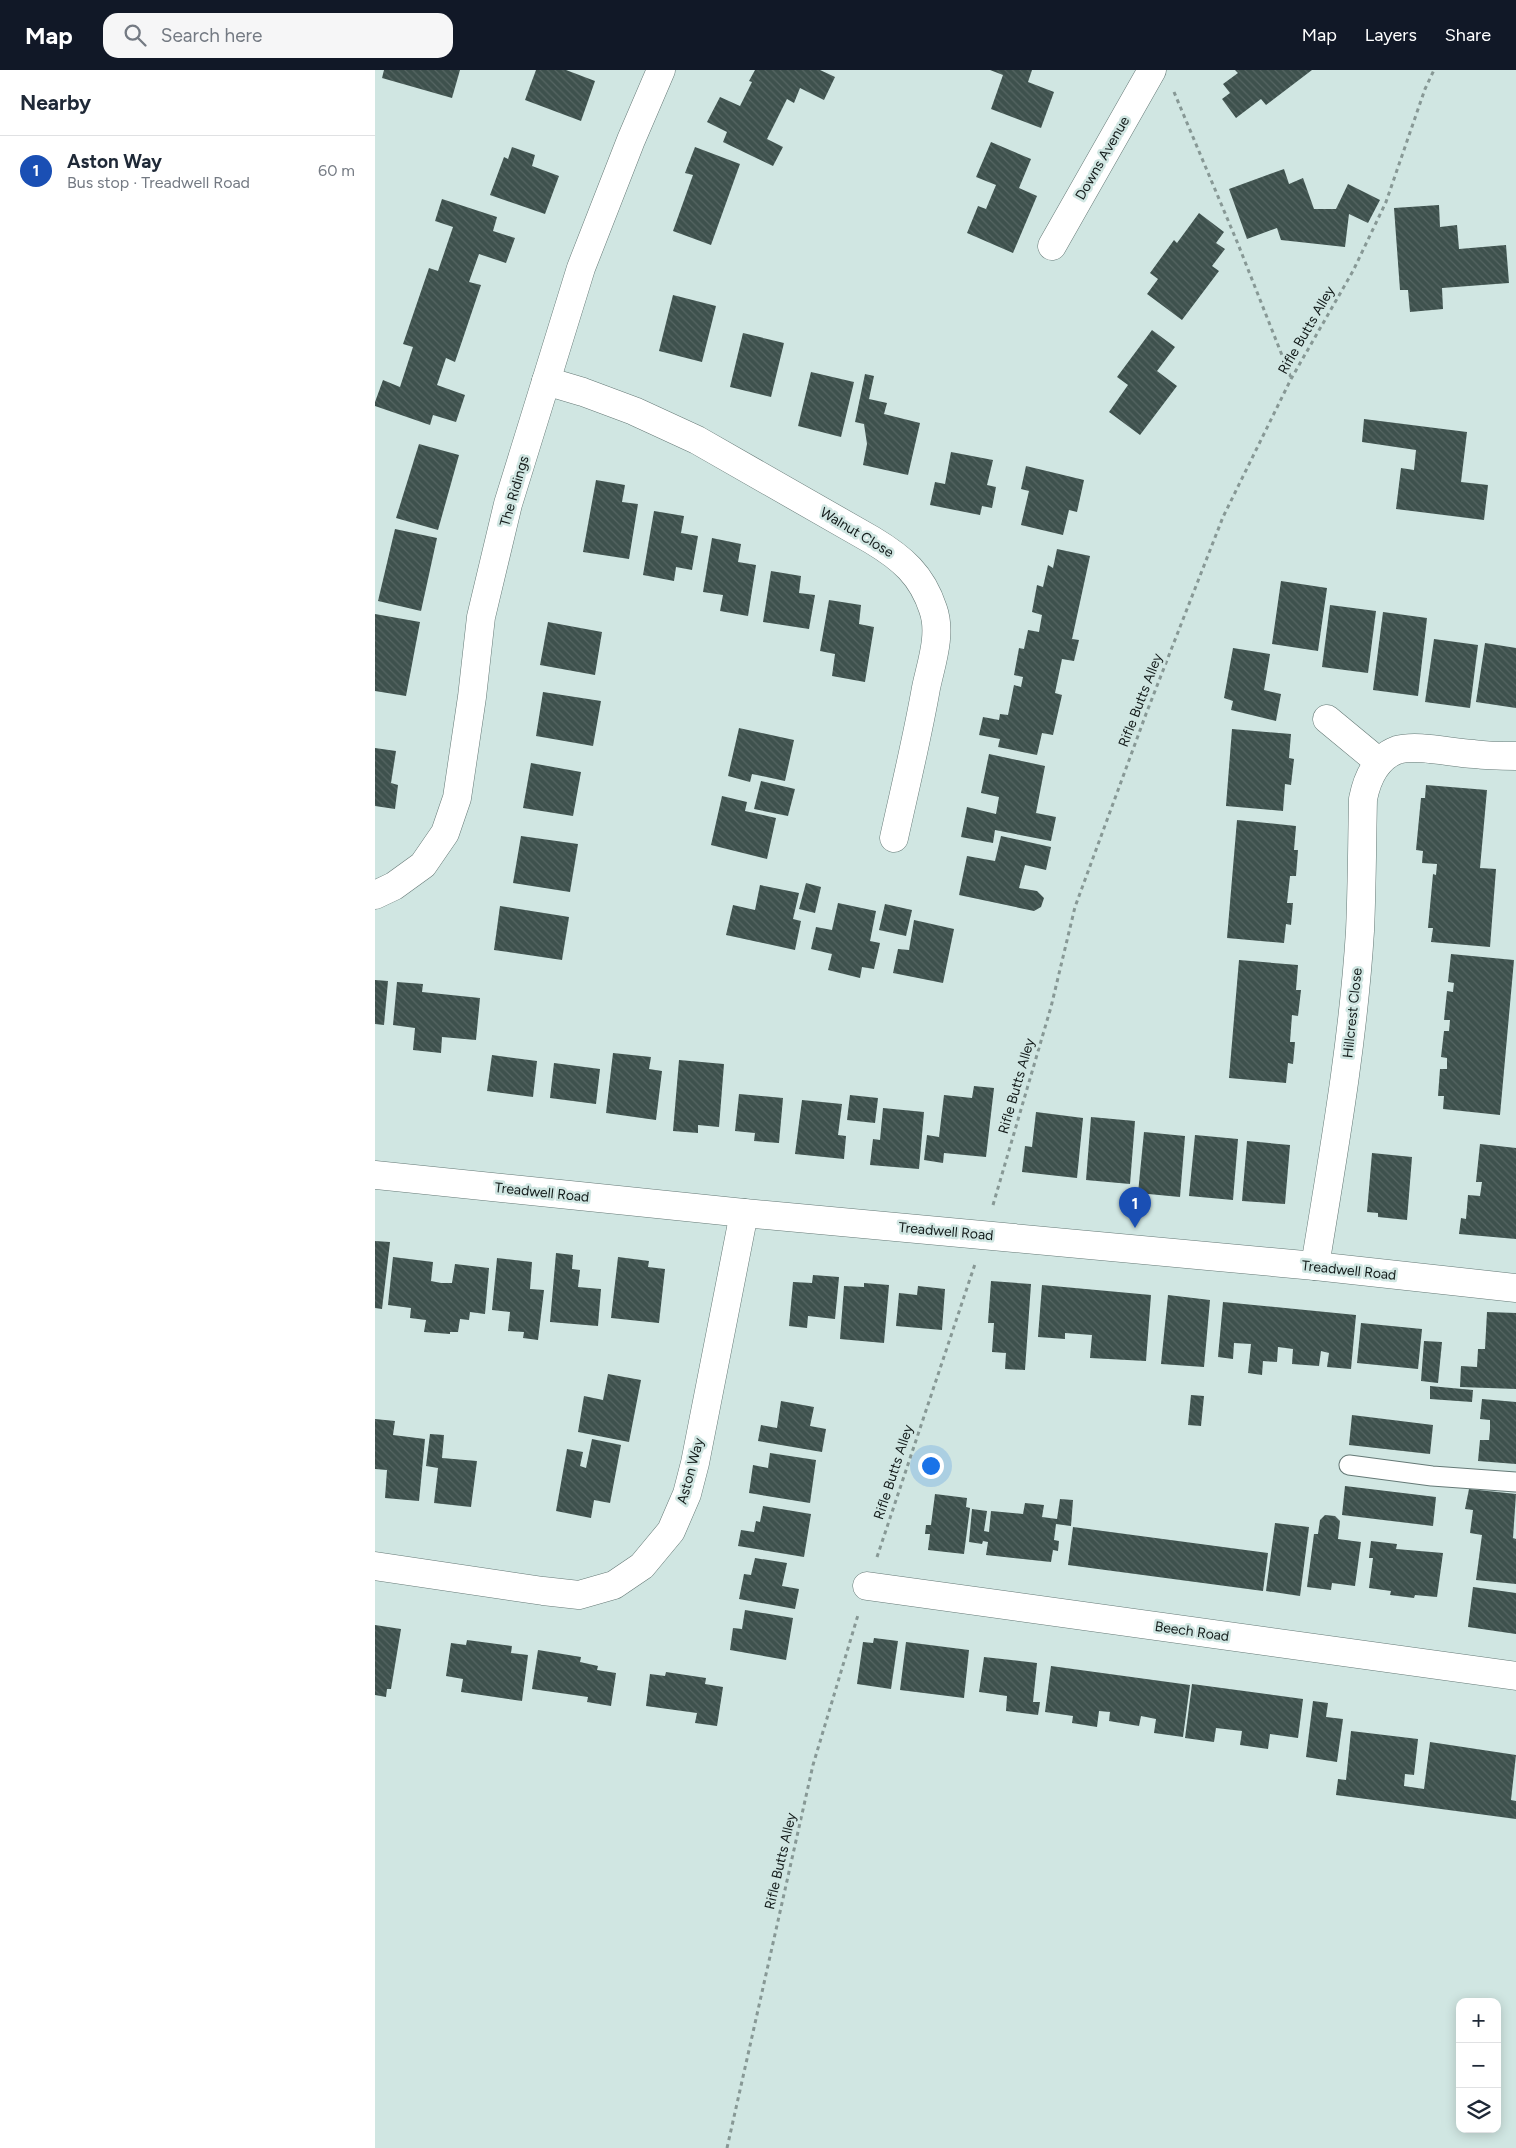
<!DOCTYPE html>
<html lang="en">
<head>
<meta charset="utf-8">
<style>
	body { margin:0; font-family:Figtree,sans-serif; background:#f6f6f7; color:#1f2937 }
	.controls { position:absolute; right:15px; bottom:15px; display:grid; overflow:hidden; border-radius:10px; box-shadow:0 2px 12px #0003 }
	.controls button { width:45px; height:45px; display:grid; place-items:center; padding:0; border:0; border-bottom:1px solid #e0e1e3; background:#fff; color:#1f2937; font:25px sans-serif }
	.you { position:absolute; left:555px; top:1395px; width:18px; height:18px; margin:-12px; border:4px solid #fff; border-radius:50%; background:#1a73e8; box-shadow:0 0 0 8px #1a73e833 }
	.badge { display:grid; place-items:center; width:32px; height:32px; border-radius:50%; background:#111827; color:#fff; font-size:16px; font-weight:700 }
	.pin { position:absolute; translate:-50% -41px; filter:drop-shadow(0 1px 2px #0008) }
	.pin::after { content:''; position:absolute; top:26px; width:18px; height:15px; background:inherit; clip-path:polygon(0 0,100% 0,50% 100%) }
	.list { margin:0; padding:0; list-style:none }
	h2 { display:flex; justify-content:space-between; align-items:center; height:65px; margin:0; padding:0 20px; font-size:21px }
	h2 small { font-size:16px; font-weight:400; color:#747a83 }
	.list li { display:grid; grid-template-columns:32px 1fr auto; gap:15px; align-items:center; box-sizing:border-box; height:70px; padding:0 20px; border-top:1px solid #e0e1e3 }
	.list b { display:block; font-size:19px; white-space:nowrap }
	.list p { margin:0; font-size:16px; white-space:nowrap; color:#747a83 }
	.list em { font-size:16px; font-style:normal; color:#747a83 }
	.icon { flex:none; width:28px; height:28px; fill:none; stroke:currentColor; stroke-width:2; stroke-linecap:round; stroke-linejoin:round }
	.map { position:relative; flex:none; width:1141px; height:2078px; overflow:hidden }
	header { display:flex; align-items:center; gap:30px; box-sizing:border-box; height:70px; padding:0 25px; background:#111827; color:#fff }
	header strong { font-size:24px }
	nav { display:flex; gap:28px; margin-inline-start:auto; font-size:18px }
	.search { width:350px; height:45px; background:#f6f6f7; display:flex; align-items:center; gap:12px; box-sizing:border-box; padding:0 18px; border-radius:15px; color:#747a83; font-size:19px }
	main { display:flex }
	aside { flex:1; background:#fff }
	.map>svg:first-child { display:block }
	.building { fill:url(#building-back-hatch) }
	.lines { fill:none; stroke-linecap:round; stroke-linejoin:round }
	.lane-casing { stroke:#657976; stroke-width:21 }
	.street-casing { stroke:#657976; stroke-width:29 }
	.path { stroke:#879895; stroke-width:3; stroke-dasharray:4 4; stroke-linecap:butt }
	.lane { stroke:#fff; stroke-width:19 }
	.street { stroke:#fff; stroke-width:28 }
	.labels { text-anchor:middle; stroke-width:5; stroke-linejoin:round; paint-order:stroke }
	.street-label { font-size:14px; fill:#131b1a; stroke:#d0e6e2 }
</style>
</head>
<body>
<header>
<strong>Map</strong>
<div class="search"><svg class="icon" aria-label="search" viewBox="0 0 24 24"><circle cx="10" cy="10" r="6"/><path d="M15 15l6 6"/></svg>Search here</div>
<nav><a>Map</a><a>Layers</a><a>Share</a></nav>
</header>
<main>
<aside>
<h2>Nearby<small></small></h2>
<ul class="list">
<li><span class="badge" style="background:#1a4fb4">1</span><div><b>Aston Way</b><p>Bus stop · Treadwell Road</p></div><em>60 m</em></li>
</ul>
</aside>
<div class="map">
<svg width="1141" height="2078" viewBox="0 0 1141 2078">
	<defs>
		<pattern id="building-back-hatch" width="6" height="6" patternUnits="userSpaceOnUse" patternTransform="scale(1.25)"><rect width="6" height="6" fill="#3e514d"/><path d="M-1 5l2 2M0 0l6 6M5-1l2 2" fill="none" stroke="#566663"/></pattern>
	</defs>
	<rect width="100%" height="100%" fill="#d0e6e2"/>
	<g class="building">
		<path d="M9 0H85L77 28 7 8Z"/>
		<path d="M161 0H191L220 11 206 51 150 30Z"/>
		<path d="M380 0H445L460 7 449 30 425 18 419 33 412 29 392 69 408 77 398 96 348 72 352 62 332 52 345 27 365 36 377 12 374 11Z"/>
		<path d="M615 0H657L653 12 679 22 666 58 616 39 628 5Z"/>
		<path d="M860 0H937L891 35 886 29 861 48 847 29 855 23 848 14 863 3Z"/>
		<path d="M616 72 656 89 644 118 662 126 638 183 592 163 603 136 611 139 621 115 601 107Z"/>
		<path d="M137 77 160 85 157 96 184 106 170 144 115 125 129 87 133 89Z"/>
		<path d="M320 77 365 94 336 175 298 161 318 105 310 103Z"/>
		<path d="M909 99 914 114 928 108 939 139H961L973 114 1005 130 993 153 974 144 970 177 906 170 902 158 872 169 854 119Z"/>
		<path d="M67 129 122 147 118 161 140 168 131 193 104 184 94 212 106 215 80 292 71 288 62 315 90 325 81 352 58 345 55 355 0 336V332L8 310 25 317 38 277 28 274 54 198 63 201 78 157 60 151Z"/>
		<path d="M1064 135 1065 157 1082 155 1084 179 1131 175 1134 213 1067 218 1068 239 1035 242 1033 220H1025L1019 138Z"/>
		<path d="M824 143 849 162 841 173 850 179 837 196 844 201 807 250 772 224 783 209 775 203 799 170 802 173Z"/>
		<path d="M298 225 341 236 327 292 284 281Z"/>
		<path d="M777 260 800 277 782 301 802 316 765 365 734 342 753 315 742 307Z"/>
		<path d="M368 263 409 273 396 327 355 317Z"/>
		<path d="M436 302 479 312 466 367 423 356Z"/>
		<path d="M490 304 499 306 494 329 512 333 509 344 545 353 533 405 488 395 492 374 489 354 480 352Z"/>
		<path d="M989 349 1092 362 1086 412 1113 415 1109 450 1021 439 1026 398 1039 400 1041 380 987 372Z"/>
		<path d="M44 374 84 385 63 460 21 448Z"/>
		<path d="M576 382 618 390 612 415 621 417 617 438 607 436 605 445 555 435 560 412 570 414Z"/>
		<path d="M651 396 709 410 702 442 694 440 688 465 646 455 654 421 646 419Z"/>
		<path d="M221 410 250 415 247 432 263 434 254 489 208 482Z"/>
		<path d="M279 441 309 446 306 463 323 466 317 500 301 497 299 511 268 505Z"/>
		<path d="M20 459 62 468 46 541 3 531Z"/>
		<path d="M337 468 366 474 363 492 381 495 373 546 345 541 348 525 328 522Z"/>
		<path d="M682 479 715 486 697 569 704 570 699 591 687 589 680 623 687 625 678 665 667 663 662 685 623 677 625 669 604 665 608 647 624 650 625 644 633 645 639 615 646 617 648 607 639 605 644 578 649 579 653 560 664 562 667 545 657 542 662 515 668 517 673 495 678 498Z"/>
		<path d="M396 501 426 506 424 523 440 525 434 559 388 552Z"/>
		<path d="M906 511 952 518 943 581 897 574Z"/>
		<path d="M454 530 486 535 484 554 499 557 490 612 457 606 460 584 445 581Z"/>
		<path d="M955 535 1001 541 993 603 947 597Z"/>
		<path d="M1008 542 1052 548 1043 626 998 620Z"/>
		<path d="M0 544 45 552 31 626 0 621Z"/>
		<path d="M173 552 227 562 220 605 165 595Z"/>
		<path d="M1059 569 1103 575 1095 638 1050 632Z"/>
		<path d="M1110 573 1141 578V638L1101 632Z"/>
		<path d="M858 578 895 584 889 620 906 624 901 651 856 640 858 631 849 628Z"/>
		<path d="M168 622 226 631 218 676 161 666Z"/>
		<path d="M364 658 419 670 410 711 377 704 375 712 353 706Z"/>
		<path d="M857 659 916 664 914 688 919 689 916 715 910 714 908 741 851 736Z"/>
		<path d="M0 678 21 681 16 713 23 715 20 739 0 736Z"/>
		<path d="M614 684 670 696 661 743 681 747 676 771 620 760 618 773 586 767 592 737 621 744 624 727 606 723Z"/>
		<path d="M156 693 206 702 198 746 148 738Z"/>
		<path d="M386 711 420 719 413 746 379 739Z"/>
		<path d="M1051 715 1112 720 1105 798 1121 799 1115 877 1056 872 1058 858H1053L1058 804 1061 805 1062 794 1047 793 1048 781 1041 780 1046 728H1050Z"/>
		<path d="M347 726 372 732 370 741 401 748 392 789 336 775Z"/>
		<path d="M862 750 921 756 919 780H923L921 806H915L912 833H918L916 855 911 854 909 873 852 868Z"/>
		<path d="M146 766 203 774 195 822 138 813Z"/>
		<path d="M626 766 676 777 671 800 650 795 644 818 662 821 669 828 666 837 659 841 584 825 592 786 620 791Z"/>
		<path d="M431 813 446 817 440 843 424 839Z"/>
		<path d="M385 815 424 823 418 849 426 851 420 880 351 865 358 835 380 840Z"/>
		<path d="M463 833 501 841 495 871 505 873 499 899 487 897 485 908 453 900 457 884 436 879 441 857 457 860Z"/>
		<path d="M510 834 537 840 531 866 504 860Z"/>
		<path d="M125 836 194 847 187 890 119 880Z"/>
		<path d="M539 850 579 859 568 913 518 903 523 879 534 880Z"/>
		<path d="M1076 884 1139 890 1125 1045 1068 1039 1069 1026H1063L1065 999H1072V988L1066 987 1069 961H1074L1075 950H1069L1072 921 1078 922 1079 913 1073 912Z"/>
		<path d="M864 890 923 895 921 920H926L923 946 917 945 915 972H920L918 994 913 993 911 1013 854 1008Z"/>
		<path d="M0 910 13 911 9 955 0 954Z"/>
		<path d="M22 912 48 914 47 922 105 928 101 970 67 967 66 983 38 980 40 958 18 955Z"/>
		<path d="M238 983 276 987 274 999 287 1001 281 1050 231 1043Z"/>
		<path d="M117 985 162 991 158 1027 112 1021Z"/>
		<path d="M304 990 349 994 344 1057 323 1055V1063L298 1061Z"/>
		<path d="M179 993 225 999 221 1034 175 1028Z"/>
		<path d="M599 1016 619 1018 611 1087 569 1083 568 1093 549 1090 552 1065 564 1067 569 1025 597 1028Z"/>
		<path d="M364 1024 408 1028 404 1073 379 1071 380 1063 360 1061Z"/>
		<path d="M475 1025 503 1028 500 1053 472 1050Z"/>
		<path d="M427 1030 467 1034 463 1065 471 1066 469 1089 420 1084Z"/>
		<path d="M508 1038 549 1042 544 1099 495 1095 498 1069 505 1070Z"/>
		<path d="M661 1042 708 1048 702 1108 647 1102 650 1076 657 1077Z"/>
		<path d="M716 1047 760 1051 755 1114 711 1110Z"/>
		<path d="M769 1062 810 1066 805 1127 763 1123Z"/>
		<path d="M820 1065 863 1069 858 1130 814 1126Z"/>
		<path d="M872 1071 915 1075 910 1134 867 1131Z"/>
		<path d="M1105 1074 1141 1078V1169L1084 1164 1086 1148 1091 1149 1093 1125 1105 1126 1107 1112H1101Z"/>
		<path d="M997 1083 1037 1087 1032 1150 1003 1147V1143L992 1142Z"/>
		<path d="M0 1171 15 1172 7 1239 0 1238Z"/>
		<path d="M181 1183 198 1185 197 1199 205 1200 203 1217 226 1219 223 1256 175 1252Z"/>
		<path d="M18 1187 58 1192 56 1211 66 1213H77L80 1194 114 1198 110 1244 95 1242 94 1250 85 1249 83 1262H75V1264L49 1262 51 1250 35 1248 36 1238 13 1235Z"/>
		<path d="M243 1187 274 1191 273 1197 290 1199 284 1253 236 1248Z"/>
		<path d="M122 1188 157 1192 155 1219 169 1220 163 1270 148 1268 149 1262 133 1261 135 1242 117 1240Z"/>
		<path d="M438 1205 464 1207 460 1249 433 1246 432 1258 414 1256 418 1212 437 1213Z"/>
		<path d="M616 1211 656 1214 650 1300 630 1299 631 1283 617 1282 619 1253H613Z"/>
		<path d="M489 1213 514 1215 509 1273 465 1269 469 1216 489 1217Z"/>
		<path d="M667 1215 776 1225 771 1291 715 1288 717 1265 690 1263V1269L663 1267Z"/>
		<path d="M543 1216 570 1219 567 1260 521 1256 524 1223 542 1225Z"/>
		<path d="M793 1225 835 1230 829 1297 786 1294Z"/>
		<path d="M848 1232 981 1245 976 1299 952 1297 954 1283 946 1281 944 1296 917 1294 918 1279 903 1277 902 1292 888 1291 887 1305 873 1303 876 1274 859 1273 858 1289 843 1287Z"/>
		<path d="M1112 1242 1141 1243V1319L1085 1317 1086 1296 1102 1297 1103 1279H1110Z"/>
		<path d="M986 1253 1047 1259 1043 1299 982 1293Z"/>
		<path d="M1049 1271 1067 1272 1063 1313 1046 1311Z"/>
		<path d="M233 1304 266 1310 254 1372 203 1362 209 1326 228 1330Z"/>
		<path d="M1055 1316 1098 1320 1097 1332 1055 1329Z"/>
		<path d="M816 1325 829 1326 826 1356 813 1355Z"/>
		<path d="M1107 1329 1141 1332V1394L1103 1391 1105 1370H1114L1115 1360V1350L1105 1349Z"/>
		<path d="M406 1331 439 1337 435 1356 451 1359 447 1382 383 1371 386 1355 402 1358Z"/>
		<path d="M977 1345 1058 1355 1055 1384 974 1375Z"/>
		<path d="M0 1349 20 1351 18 1365 50 1369 44 1431 10 1428 12 1400 0 1399Z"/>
		<path d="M55 1364 69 1365 67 1388 102 1391 96 1437 59 1433 63 1398 51 1396Z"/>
		<path d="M217 1369 246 1375 235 1433 219 1430 216 1448 181 1441 192 1379 208 1382 205 1396 211 1398Z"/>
		<path d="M395 1383 441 1390 435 1433 374 1423 378 1395 393 1398Z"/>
		<path d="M970 1416 1061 1427 1058 1456 967 1445Z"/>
		<path d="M1094 1419 1141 1424 1138 1468 1141 1469V1514L1101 1510 1107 1465 1095 1463 1098 1440 1090 1439Z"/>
		<path d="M560 1424 592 1428 591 1437 595 1438 589 1484 553 1480 555 1464H550L551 1455H556Z"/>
		<path d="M685 1429 698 1430 696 1456 681 1454 679 1470 684 1471 683 1481 678 1480 676 1492 611 1485 613 1472 608 1471 607 1474 594 1472 597 1439 612 1441 609 1461 614 1462 616 1441 648 1444 650 1433 669 1435 667 1447 682 1449Z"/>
		<path d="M388 1436 436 1444 429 1487 363 1476 366 1460 379 1462 381 1451 385 1452Z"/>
		<path d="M950 1445 960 1446 965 1451 963 1469 986 1472 980 1516 957 1513 956 1520 932 1517 939 1464H943L945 1450Z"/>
		<path d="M900 1453 934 1457 925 1526 891 1521Z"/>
		<path d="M698 1457 893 1483 888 1521 693 1495Z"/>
		<path d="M996 1471 1022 1474 1021 1479 1068 1483 1062 1527 1040 1525 1039 1528 1015 1525 1016 1521 994 1518 998 1488H994Z"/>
		<path d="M380 1488 412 1493 407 1516 424 1519 420 1539 364 1529 369 1504 376 1505Z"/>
		<path d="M1098 1517 1141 1523V1564L1093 1557Z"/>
		<path d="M370 1540 418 1548 411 1590 355 1580 358 1558 367 1559Z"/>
		<path d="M0 1555 26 1559 16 1619H12L11 1627 0 1625Z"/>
		<path d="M499 1568 523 1571 516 1619 482 1614 488 1572 498 1573Z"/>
		<path d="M92 1570 137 1576 136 1583 153 1585 147 1631 86 1622 88 1609 71 1606 76 1573 91 1575Z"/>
		<path d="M531 1572 594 1580 589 1628 525 1620Z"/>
		<path d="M163 1580 206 1587 205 1592 223 1596 222 1600 241 1603 236 1636 212 1632 213 1627 157 1619Z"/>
		<path d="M609 1587 662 1593 658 1632H665L663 1645 631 1641 632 1626 604 1622Z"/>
		<path d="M676 1596 815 1615 808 1667 779 1663 781 1649 766 1646 764 1656 734 1651 735 1642 724 1641 722 1657 697 1653 698 1646 670 1642Z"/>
		<path d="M291 1602 331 1608 330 1614 348 1617 342 1656 320 1653 322 1643 271 1636 275 1604 290 1606Z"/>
		<path d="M817 1614 928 1629 923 1668 895 1664 893 1679 865 1675 867 1661 841 1658 839 1672 810 1668Z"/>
		<path d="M938 1631 953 1633 951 1647 968 1649 962 1692 931 1687Z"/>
		<path d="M976 1661 1043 1669 1039 1705 1030 1704 1029 1716 1049 1719 1055 1672 1141 1685 1136 1730 1141 1731V1749L961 1725 963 1709 971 1710Z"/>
	</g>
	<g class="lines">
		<defs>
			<path id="lane" d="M974 1395 1057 1406 1141 1412"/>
			<g id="street">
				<path d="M677 176 777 0"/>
				<path d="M171 311 208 322 259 341 322 370 497 470C527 488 547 505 558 539 567 564 556 594 551 618 542 669 530 718 519 768"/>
				<path d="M952 649 1004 692"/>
				<path d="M0 825 19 816 48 795 70 763 82 728 97 627 106 547 133 434 206 198 256 70 286 0"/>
				<path d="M0 1105 369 1143 940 1196 1141 1218"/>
				<path d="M940 1196C958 1085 978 974 985 861 987 817 987 773 988 729 992 709 1001 688 1022 680 1042 674 1077 683 1099 684 1113 686 1127 686 1141 686"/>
				<path d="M0 1496 168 1521 204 1525 239 1515 267 1496 296 1461 312 1424 320 1393 369 1143"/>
				<path d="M492 1516 1141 1606"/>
			</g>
		</defs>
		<use href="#lane" class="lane-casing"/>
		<use href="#street" class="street-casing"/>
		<g class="path">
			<path d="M799 22 863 174 916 308"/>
			<path d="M618 1135 676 937 700 837 771 644 848 447 916 309 978 201 1011 132 1050 19 1059 0"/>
			<path d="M502 1487 600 1194"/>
			<path d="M352 2078 438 1695 483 1545"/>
		</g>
		<use href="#lane" class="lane"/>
		<use href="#street" class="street"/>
	</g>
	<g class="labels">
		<g class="street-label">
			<text transform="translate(727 88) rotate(-60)" y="5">Downs Avenue</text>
			<text transform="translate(931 260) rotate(-60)" y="5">Rifle Butts Alley</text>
			<text transform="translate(139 421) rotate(-74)" y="5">The Ridings</text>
			<text transform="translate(482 462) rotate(31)" y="5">Walnut Close</text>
			<text transform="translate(765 630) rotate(-69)" y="5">Rifle Butts Alley</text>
			<text transform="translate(977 943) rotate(-84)" y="5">Hillcrest Close</text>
			<text transform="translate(641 1016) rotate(-74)" y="5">Rifle Butts Alley</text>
			<text transform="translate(167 1122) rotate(6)" y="5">Treadwell Road</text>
			<text transform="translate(571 1161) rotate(5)" y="5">Treadwell Road</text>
			<text transform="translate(974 1200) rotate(6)" y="5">Treadwell Road</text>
			<text transform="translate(315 1401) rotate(-75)" y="5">Aston Way</text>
			<text transform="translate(518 1402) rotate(-72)" y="5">Rifle Butts Alley</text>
			<text transform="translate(817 1561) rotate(8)" y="5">Beech Road</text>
			<text transform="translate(405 1791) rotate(-77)" y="5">Rifle Butts Alley</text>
		</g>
	</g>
</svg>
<div class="controls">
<button>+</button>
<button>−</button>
<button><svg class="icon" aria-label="layers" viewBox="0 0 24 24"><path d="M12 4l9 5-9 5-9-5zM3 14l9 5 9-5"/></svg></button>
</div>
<div class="you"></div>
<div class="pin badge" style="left:760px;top:1158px;background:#1a4fb4">1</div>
</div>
</main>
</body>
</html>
